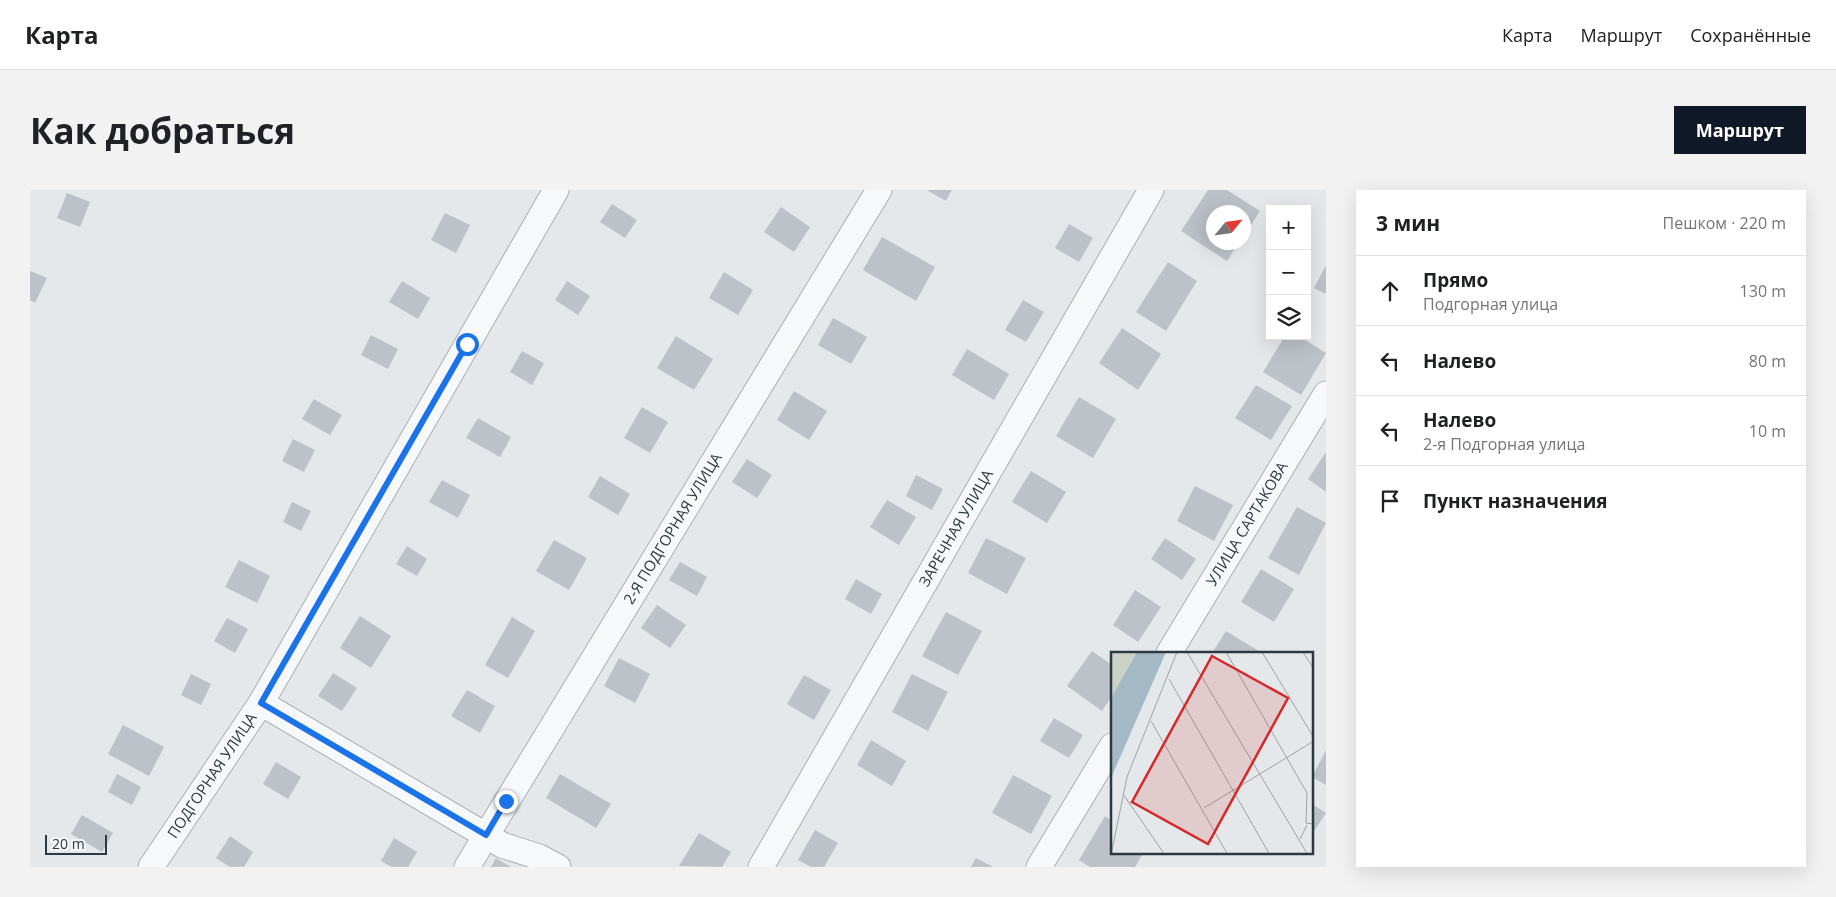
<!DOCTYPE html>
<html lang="ru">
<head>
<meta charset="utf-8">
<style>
	body { margin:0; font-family:"Open Sans",sans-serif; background:#f2f2f2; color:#202124 }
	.controls { position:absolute; right:15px; top:15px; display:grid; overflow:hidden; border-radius:0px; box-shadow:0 5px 20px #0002 }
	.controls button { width:45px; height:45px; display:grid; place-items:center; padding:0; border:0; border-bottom:1px solid #e0e0e0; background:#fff; color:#202124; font:25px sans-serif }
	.compass { position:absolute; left:1176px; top:15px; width:45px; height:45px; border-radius:50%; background:#fff; box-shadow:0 5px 20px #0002; rotate:61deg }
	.scale { position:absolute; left:15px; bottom:12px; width:62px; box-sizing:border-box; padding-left:5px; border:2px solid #2d3841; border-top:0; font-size:14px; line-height:18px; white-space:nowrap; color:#2d3841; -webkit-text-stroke:4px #f4f6f8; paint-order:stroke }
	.stop { position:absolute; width:15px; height:15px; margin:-11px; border:4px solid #1a73e8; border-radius:50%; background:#fff }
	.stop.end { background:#1a73e8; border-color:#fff; box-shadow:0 1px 5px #0008 }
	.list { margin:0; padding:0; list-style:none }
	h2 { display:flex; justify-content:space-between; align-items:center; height:65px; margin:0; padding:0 20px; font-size:21px }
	h2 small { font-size:16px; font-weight:400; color:#757577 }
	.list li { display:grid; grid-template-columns:32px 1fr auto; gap:15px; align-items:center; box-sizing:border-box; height:70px; padding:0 20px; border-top:1px solid #e0e0e0 }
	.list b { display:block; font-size:19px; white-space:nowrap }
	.list p { margin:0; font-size:16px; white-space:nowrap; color:#757577 }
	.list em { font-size:16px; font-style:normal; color:#757577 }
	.icon { flex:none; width:28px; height:28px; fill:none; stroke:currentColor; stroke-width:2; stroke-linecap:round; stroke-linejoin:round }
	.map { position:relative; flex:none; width:1296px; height:677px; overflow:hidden; border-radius:0px }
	header { display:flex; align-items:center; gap:30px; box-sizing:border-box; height:70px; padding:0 25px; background:#fff; border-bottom:1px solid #e0e0e0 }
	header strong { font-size:24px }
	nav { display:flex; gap:28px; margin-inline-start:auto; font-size:18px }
	.intro { display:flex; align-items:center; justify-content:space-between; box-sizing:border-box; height:120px; padding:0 30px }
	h1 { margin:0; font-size:35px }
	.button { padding:12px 22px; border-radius:0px; background:#111827; color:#fff; font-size:18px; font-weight:700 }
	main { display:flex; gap:30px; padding:0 30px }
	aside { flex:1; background:#fff; border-radius:0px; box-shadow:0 5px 20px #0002 }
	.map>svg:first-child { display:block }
	.building { fill:#bcc2c7 }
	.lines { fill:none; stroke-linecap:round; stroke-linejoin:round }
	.minor-casing { stroke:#a9b0b4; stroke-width:27 }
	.minor { stroke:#f6f8f9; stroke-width:25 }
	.route { stroke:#1a73e8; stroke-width:6 }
	.labels { text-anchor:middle; stroke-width:4; stroke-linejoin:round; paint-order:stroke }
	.street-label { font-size:15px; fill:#2d3841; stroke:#f4f6f8 }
	.inset-road { fill:none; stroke:#9ba2a6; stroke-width:1 }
	.view { fill:#d62828; fill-opacity:0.15; stroke:#d62828; stroke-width:2.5 }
	.inset-edge { fill:none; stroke:#2d3841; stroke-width:2.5 }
</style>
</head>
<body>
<header>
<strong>Карта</strong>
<nav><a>Карта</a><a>Маршрут</a><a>Сохранённые</a></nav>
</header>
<div class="intro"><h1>Как добраться</h1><a class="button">Маршрут</a></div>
<main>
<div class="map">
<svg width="1296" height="677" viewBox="0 0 1296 677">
	<rect width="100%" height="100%" fill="#e4e8ea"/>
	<g class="building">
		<path d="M897 0H922L916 11Z"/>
		<path d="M1178 0H1197L1230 21 1214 46V22H1184V52H1209L1197 71 1151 41Z"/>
		<path d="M37 3 60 12 50 37 27 28Z"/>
		<path d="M582 14 607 30 595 48 570 32Z"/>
		<path d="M751 17 780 37 764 62 734 42Z"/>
		<path d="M415 23 440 35 426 63 401 50Z"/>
		<path d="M1039 34 1063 48 1049 72 1025 58Z"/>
		<path d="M852 47 905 77 886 111 833 80Z"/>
		<path d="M1138 72 1167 91 1136 141 1106 122Z"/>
		<path d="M1296 75V104L1284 98Z"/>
		<path d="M0 81 17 88 5 113 0 110Z"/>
		<path d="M694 82 723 100 708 125 679 108Z"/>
		<path d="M372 91 400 108 388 129 359 112Z"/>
		<path d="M537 91 560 106 548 125 525 110Z"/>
		<path d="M993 110 1014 122 996 152 975 140Z"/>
		<path d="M803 128 837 147 821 174 788 155Z"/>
		<path d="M1092 138 1131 164 1108 200 1069 173Z"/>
		<path d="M341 145 368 159 358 179 331 165Z"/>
		<path d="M646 146 683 169 664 200 627 178Z"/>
		<path d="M1255 146H1269L1296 163 1271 205 1233 182Z"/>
		<path d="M937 159 979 184 964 210 922 185Z"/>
		<path d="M492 161 514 173 502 195 480 182Z"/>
		<path d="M1226 195 1262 216 1241 250 1205 228Z"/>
		<path d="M764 201 797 221 779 250 747 230Z"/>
		<path d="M1049 207 1086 229 1063 268 1026 246Z"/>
		<path d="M284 209 312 225 300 245 272 229Z"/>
		<path d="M612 217 638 232 620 263 594 248Z"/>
		<path d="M448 228 481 247 470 267 436 248Z"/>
		<path d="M263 249 285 260 274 282 252 271Z"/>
		<path d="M1296 262V302L1278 289Z"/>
		<path d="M717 269 742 285 727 308 702 292Z"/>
		<path d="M1001 281 1036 302 1017 333 982 312Z"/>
		<path d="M886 285 913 299 902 320 876 306Z"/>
		<path d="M570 286 600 304 588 325 558 307Z"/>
		<path d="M412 290 440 305 428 328 399 312Z"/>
		<path d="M1165 296 1203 315 1184 351 1147 331Z"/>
		<path d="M857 310 886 327 869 355 840 337Z"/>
		<path d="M262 312 281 321 271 341 253 332Z"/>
		<path d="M1267 317 1296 333 1269 385 1238 368Z"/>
		<path d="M956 348 996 368 977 404 938 383Z"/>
		<path d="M1135 348 1166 369 1152 390 1121 369Z"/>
		<path d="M524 350 557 368 539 400 506 381Z"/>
		<path d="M377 356 397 369 387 386 366 374Z"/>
		<path d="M209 370 240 386 227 413 195 397Z"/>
		<path d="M650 372 677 387 667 406 639 390Z"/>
		<path d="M1231 379 1264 399 1244 432 1211 412Z"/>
		<path d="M826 389 852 404 841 424 815 409Z"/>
		<path d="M1105 400 1131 417 1108 452 1083 435Z"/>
		<path d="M627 415 656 435 640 458 611 438Z"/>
		<path d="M916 422 952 441 928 485 892 466Z"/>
		<path d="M330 426 361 446 341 478 310 458Z"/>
		<path d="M482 427 505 441 478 488 455 475Z"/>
		<path d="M197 428 218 439 205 463 184 451Z"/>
		<path d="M1196 441 1232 463H1182Z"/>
		<path d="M1062 461 1082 475V506L1072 521 1037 496Z"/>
		<path d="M589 468 620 484 605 513 574 496Z"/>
		<path d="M303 483 327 498 312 521 288 506Z"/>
		<path d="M161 484 181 494 171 515 151 505Z"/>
		<path d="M882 484 918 502 898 541 862 522Z"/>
		<path d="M774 485 801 500 784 530 757 514Z"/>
		<path d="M437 500 465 516 450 543 421 526Z"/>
		<path d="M1024 528 1053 545 1039 568 1010 551Z"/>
		<path d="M93 535 134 557 119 586 78 564Z"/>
		<path d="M841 550 876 571 862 596 827 575Z"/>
		<path d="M1296 560V595L1282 587Z"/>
		<path d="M246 572 271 587 258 609 233 594Z"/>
		<path d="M87 584 111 597 102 615 78 602Z"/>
		<path d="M530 584 581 614 566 638 516 608Z"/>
		<path d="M983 585 1022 606 1001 644 962 623Z"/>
		<path d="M1282 614 1296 623 1282 644Z"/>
		<path d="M52 625 83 643 72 662 41 644Z"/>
		<path d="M1075 626 1082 631V663H1113L1105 677H1060L1049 670Z"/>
		<path d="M785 640 808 653 794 677H781L768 670Z"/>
		<path d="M669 643 701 662 692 677 649 676Z"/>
		<path d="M200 646 223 662 214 677H200L186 668Z"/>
		<path d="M364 648 387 662 378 677H362L351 671Z"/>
		<path d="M466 668 481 677H461Z"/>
		<path d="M946 668 963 677H941Z"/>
	</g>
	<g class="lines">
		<defs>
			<g id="minor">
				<path id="s1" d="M1139 463 1296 204"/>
				<path d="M231 513 472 655 509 667 528 677"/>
				<path id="s2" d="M121 677 231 513 526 0"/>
				<path id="s3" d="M437 677 849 0"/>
				<path id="s4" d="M731 677 1121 0"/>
				<path d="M1009 677 1082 556"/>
			</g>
		</defs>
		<use href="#minor" class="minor-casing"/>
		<use href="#minor" class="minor"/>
	</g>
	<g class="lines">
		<path class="route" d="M437 154 231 513 456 645 476 611"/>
	</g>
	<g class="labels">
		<g class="street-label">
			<text dy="5" stroke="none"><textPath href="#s1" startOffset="151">УЛИЦА САРТАКОВА</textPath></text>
			<text dy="5" stroke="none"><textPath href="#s3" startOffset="396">2-Я ПОДГОРНАЯ УЛИЦА</textPath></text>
			<text dy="5" stroke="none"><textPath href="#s4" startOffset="391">ЗАРЕЧНАЯ УЛИЦА</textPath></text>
			<text dy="5" stroke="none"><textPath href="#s2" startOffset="110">ПОДГОРНАЯ УЛИЦА</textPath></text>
		</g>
	</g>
	<g transform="translate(1081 462)">
		<rect width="202" height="202" fill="#e4e8ea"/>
		<path d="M0 0H26L0 46Z" fill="#ccd3c6"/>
		<path d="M26 0H55L0 126V46Z" fill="#a3bac6"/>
		<path class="inset-road" d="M76 0 197 203M115 0 196 141 195 171 203 172M151 0 203 86M192 0 203 17M58 27 159 203M40 69 117 203M12 142 54 203M93 156 203 89M189 187 196 173M0 203 16 125 66 0"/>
		<path class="view" d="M101 4 177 46 97 192 21 150Z"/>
		<rect width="202" height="202" class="inset-edge"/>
	</g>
</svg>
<div class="controls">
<button>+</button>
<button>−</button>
<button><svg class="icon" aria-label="layers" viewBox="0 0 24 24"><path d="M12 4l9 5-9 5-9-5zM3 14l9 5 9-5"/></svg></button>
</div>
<svg class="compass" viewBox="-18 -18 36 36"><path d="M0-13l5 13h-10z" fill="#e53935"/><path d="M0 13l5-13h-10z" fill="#757577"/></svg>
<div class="scale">20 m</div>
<div class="stop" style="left:437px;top:154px"></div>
<div class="stop end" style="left:476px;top:611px"></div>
</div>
<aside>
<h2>3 мин<small>Пешком · 220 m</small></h2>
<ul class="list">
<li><svg class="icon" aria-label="ahead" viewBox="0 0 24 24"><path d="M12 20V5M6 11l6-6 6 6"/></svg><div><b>Прямо</b><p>Подгорная улица</p></div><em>130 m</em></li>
<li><svg class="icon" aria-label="left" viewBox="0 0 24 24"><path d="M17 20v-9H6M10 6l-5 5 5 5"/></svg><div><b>Налево</b></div><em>80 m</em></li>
<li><svg class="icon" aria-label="left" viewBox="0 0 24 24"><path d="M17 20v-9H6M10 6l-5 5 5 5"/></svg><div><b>Налево</b><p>2-я Подгорная улица</p></div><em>10 m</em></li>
<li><svg class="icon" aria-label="arrive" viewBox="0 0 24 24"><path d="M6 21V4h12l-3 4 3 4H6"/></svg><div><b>Пункт назначения</b></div></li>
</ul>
</aside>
</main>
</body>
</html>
